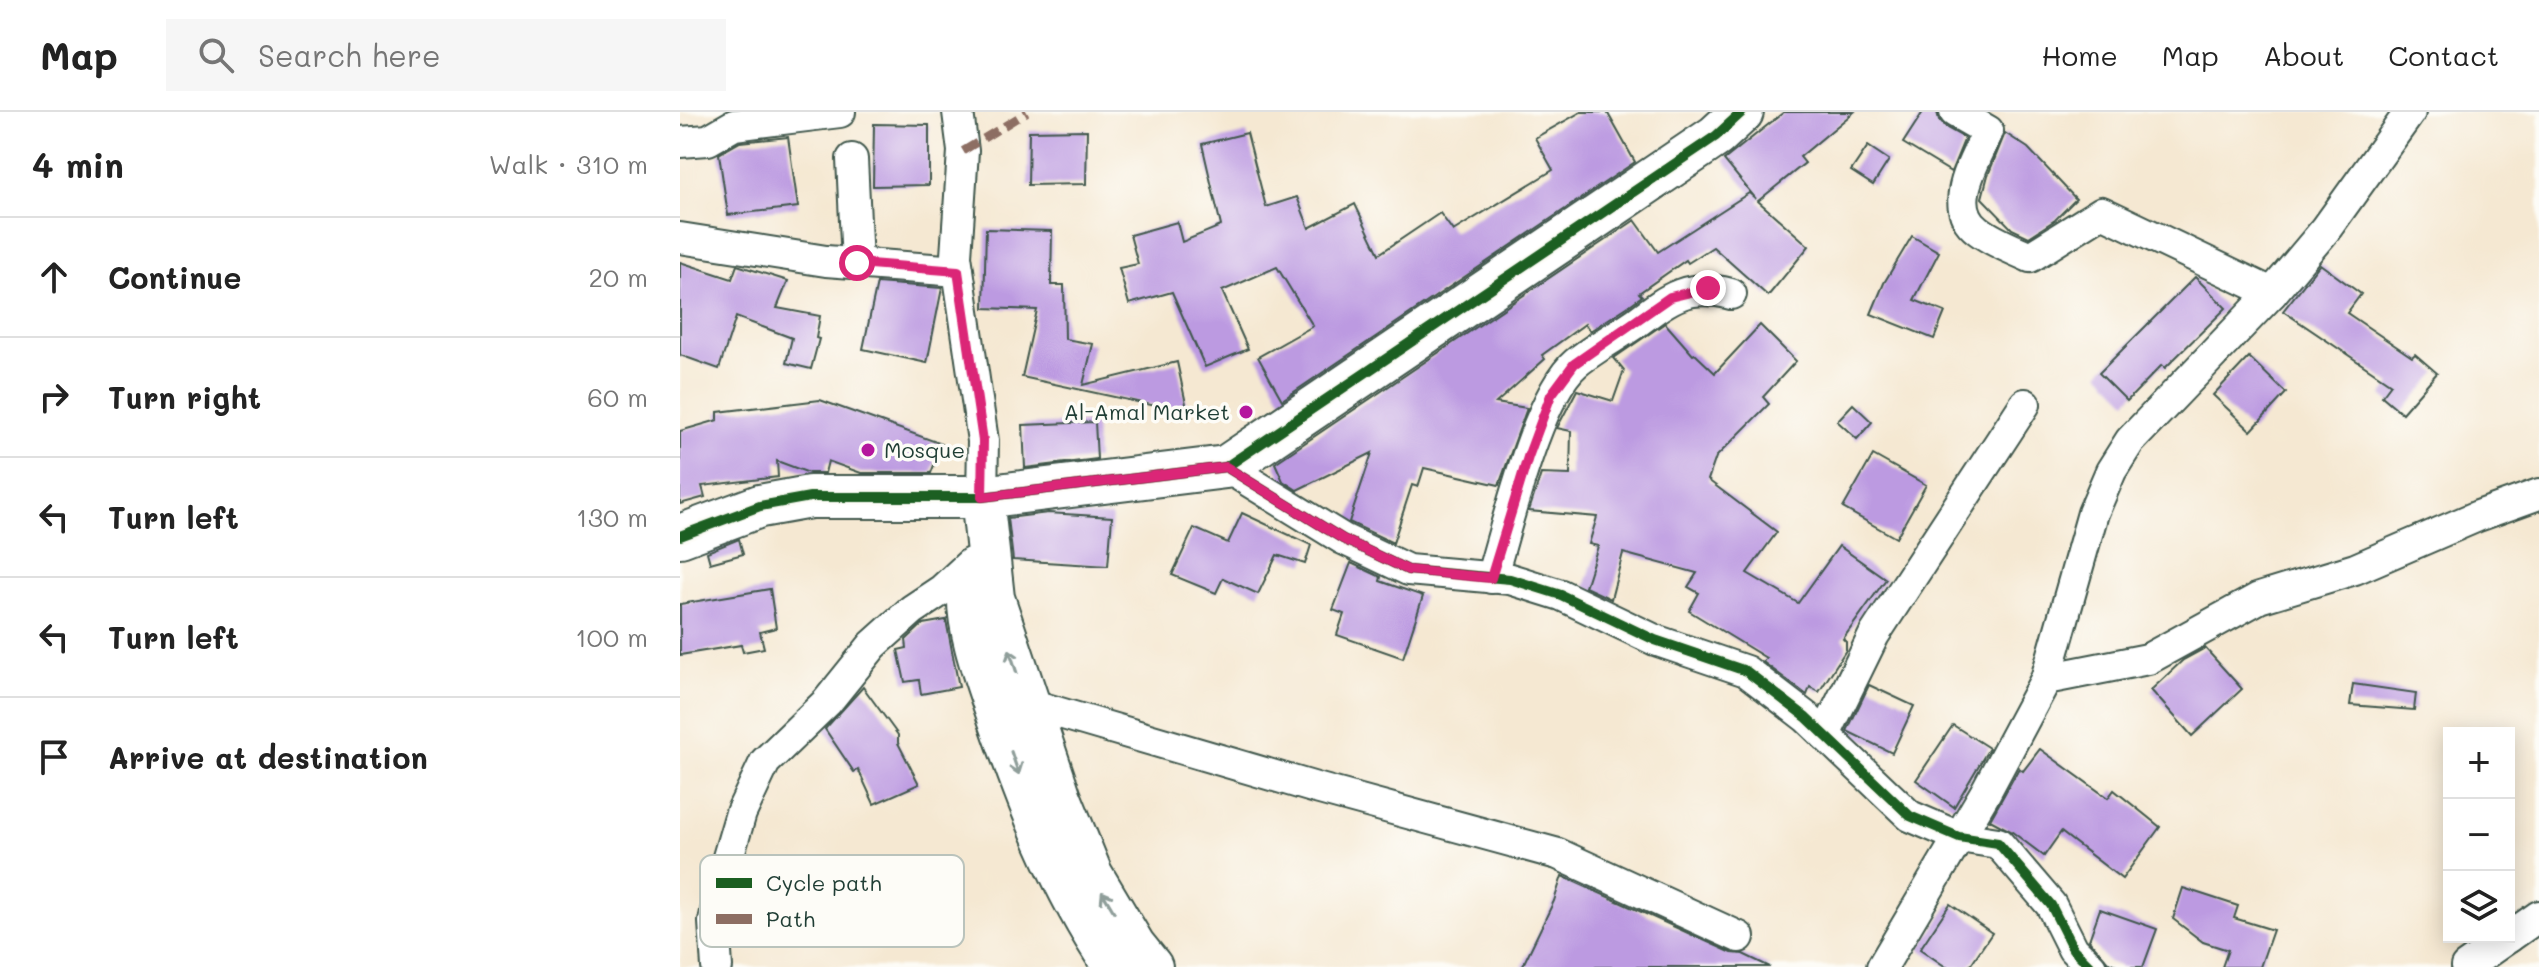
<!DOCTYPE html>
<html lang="en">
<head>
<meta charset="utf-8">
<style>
	body { margin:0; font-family:Mali,sans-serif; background:#f6f6f6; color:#222 }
	.controls { position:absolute; right:24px; bottom:24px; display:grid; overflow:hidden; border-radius:0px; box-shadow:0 4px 20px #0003 }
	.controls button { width:72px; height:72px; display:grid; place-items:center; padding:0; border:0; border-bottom:2px solid #e0e0e0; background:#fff; color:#222; font:40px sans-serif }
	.stop { position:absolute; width:24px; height:24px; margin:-18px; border:6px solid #db2777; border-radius:50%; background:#fff }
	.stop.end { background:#db2777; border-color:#fff; box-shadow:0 2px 8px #0008 }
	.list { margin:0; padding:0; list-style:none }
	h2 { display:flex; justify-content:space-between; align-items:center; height:104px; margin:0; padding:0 32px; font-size:34px }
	h2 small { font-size:26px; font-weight:400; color:#767676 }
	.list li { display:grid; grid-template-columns:52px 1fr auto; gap:24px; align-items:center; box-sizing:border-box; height:120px; padding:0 32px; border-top:2px solid #e0e0e0 }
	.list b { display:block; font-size:30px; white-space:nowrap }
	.list em { font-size:26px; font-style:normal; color:#767676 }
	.icon { flex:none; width:44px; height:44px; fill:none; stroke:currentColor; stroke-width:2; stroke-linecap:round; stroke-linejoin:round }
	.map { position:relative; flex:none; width:1859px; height:855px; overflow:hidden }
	header { display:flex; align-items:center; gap:48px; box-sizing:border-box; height:112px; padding:0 40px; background:#fff; border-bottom:2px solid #e0e0e0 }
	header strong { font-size:38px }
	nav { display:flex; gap:44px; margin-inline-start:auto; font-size:28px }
	.search { width:560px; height:72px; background:#f6f6f6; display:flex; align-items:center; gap:20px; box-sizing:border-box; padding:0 28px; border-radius:0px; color:#767676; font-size:30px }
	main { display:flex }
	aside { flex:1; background:#fff }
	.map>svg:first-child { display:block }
	.building { fill:#bc9ae1 }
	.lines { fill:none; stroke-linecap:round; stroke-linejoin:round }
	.street-casing { stroke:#3f574c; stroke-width:34 }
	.secondary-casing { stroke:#3f574c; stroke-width:46 }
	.street { stroke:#fff; stroke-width:30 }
	.secondary { stroke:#fff; stroke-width:42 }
	.quiet { stroke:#8d6e63; stroke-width:8; stroke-dasharray:16 8; stroke-linecap:butt }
	.cycleway-casing { stroke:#fdfcf7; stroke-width:15 }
	.cycleway { stroke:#1b5e20; stroke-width:10 }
	.oneway { stroke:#8f9e9a }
	.route { stroke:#db2777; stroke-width:10 }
	.poi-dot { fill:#b5179e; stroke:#fdfcf7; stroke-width:3 }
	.labels { text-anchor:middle; stroke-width:7; stroke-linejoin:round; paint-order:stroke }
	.poi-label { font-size:22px; fill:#1f3d34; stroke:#fdfcf7; text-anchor:end }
	.key { fill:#fdfcf7; stroke:#bac3bc; stroke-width:2 }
	.key-label { font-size:22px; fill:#1f3d34 }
</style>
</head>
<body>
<header>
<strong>Map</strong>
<div class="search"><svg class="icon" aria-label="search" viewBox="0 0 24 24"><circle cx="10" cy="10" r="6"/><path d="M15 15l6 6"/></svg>Search here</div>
<nav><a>Home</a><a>Map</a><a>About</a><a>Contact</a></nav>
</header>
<main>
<aside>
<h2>4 min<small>Walk · 310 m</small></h2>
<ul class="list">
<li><svg class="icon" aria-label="ahead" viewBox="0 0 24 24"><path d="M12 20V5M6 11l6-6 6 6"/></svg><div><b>Continue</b></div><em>20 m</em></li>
<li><svg class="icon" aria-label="right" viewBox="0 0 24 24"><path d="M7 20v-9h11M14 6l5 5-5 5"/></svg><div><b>Turn right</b></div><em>60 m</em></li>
<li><svg class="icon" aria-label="left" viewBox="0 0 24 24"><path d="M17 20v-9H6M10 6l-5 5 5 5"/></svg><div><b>Turn left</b></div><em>130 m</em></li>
<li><svg class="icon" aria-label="left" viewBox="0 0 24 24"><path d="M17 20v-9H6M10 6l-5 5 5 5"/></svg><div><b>Turn left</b></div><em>100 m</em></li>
<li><svg class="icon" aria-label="arrive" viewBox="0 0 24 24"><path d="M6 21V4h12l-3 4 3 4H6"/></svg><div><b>Arrive at destination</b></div></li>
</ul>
</aside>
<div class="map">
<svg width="1859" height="855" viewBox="0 0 1859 855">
	<rect width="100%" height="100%" fill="#fdfcf7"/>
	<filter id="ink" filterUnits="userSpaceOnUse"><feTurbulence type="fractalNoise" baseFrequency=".0125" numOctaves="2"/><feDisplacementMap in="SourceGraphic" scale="16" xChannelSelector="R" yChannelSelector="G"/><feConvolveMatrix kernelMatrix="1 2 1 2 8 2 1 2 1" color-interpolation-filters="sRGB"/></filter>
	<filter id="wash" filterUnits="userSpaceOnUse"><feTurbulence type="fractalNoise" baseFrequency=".006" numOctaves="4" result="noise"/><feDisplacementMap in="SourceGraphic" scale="32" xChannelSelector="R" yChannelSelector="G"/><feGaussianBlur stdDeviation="1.8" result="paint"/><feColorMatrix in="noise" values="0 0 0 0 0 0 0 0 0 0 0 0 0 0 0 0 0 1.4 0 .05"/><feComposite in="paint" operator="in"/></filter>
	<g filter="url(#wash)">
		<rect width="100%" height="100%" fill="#f5e8d2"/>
		<g id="blocks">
			<g class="building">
				<path d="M901 0H927L955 50 602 288 578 245 633 214 597 155 542 179 568 237 525 255 492 180 449 192 439 156 458 152 450 123 497 110 502 130 541 114 522 32 567 21 586 95 617 85 629 116 675 92 699 142 760 101 773 119 873 58 855 26Z"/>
				<path d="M1104 0H1174L1120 45 1125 51 1078 89 1129 134 1088 184 1033 135 1008 151 1006 148 959 181 962 184 947 195 910 219 905 212 862 243 865 247 816 291 847 296 819 373 744 356 738 375 732 373 713 431 669 410 692 341 617 378 603 369 595 351 955 108 978 140 1069 81 1076 87 1044 48Z"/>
				<path d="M1243 0H1257L1259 8 1265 15 1285 26 1271 60 1223 31Z"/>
				<path d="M194 12 249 13V73L193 74Z"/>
				<path d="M407 18 406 72 348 73 349 19Z"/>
				<path d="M1325 21 1348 36 1396 87 1375 108 1349 125 1332 117 1302 86 1308 63Z"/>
				<path d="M108 25 118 95 48 103 39 42 60 30Z"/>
				<path d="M1188 34 1209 48 1193 73 1171 59Z"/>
				<path d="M306 117 372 119 371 173H384L385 227 413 232 403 273 497 250 508 301 342 265 357 198 304 196Z"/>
				<path d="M1232 124 1259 140 1234 188 1265 200 1254 227 1191 202 1204 171Z"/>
				<path d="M0 150 52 167 57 153 108 169 97 196 140 204 136 226 139 227 131 257 106 251 112 226 56 205 39 257 0 243Z"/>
				<path d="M1640 152 1681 182 1667 201 1732 245 1735 242 1757 261 1722 301 1702 284 1711 272 1603 199Z"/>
				<path d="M1515 165 1546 196 1485 256 1482 253 1447 289 1419 261Z"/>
				<path d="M197 171 262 176 247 251 183 237Z"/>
				<path d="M985 211 1013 243 1015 242 1035 261 1080 213 1116 249 1083 285 1089 292 1036 345 1028 368 1097 420 1067 461 1118 491 1159 434 1206 467 1163 527 1166 530V538L1139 580 1130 575 1127 583 1083 550 1086 546 1009 499 1019 481 1008 475 1017 461 943 441 931 487 905 475 918 434 909 432 917 405 849 399 861 362 890 363 891 319 877 316 897 278 933 289 944 258 934 246Z"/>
				<path d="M1569 245 1606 281 1571 319 1533 283Z"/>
				<path d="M140 288 262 332 251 361H181L148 349 145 361H129L97 349 98 365 22 374 25 385 0 392V319L38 308V300Z"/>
				<path d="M1173 292 1192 310 1177 327 1157 309Z"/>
				<path d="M415 310 417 347 345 356 343 313Z"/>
				<path d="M1193 343 1246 373 1216 426 1163 396Z"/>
				<path d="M368 401 432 405 428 454 333 448 328 406Z"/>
				<path d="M562 401 631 433 625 452 597 443 578 482 543 466 536 481 492 463 514 416 548 431Z"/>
				<path d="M59 427 63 442 30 451 27 440Z"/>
				<path d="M671 451 701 465 700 469 743 484 723 546 657 523 664 502 653 498Z"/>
				<path d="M90 477 96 516 80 520 84 536 63 540 61 533 0 543V492Z"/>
				<path d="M266 508 279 575 241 582 239 568 225 570 218 538 227 536 226 528 243 512Z"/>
				<path d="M1525 536 1562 577 1512 624 1471 578 1503 548Z"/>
				<path d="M1673 572 1736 581 1734 598 1670 593Z"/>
				<path d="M1189 573 1234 594 1212 641 1167 619Z"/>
				<path d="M183 575 218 623V631L239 672 194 692 178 657 174 660 145 617Z"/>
				<path d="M1273 613 1309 636 1274 695 1236 668Z"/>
				<path d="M1360 637 1428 686 1434 678 1480 715 1442 767 1381 720 1364 744 1331 719 1310 708 1339 656 1343 659Z"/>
				<path d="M882 764 1052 841 1063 842 1090 855H842L874 789Z"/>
				<path d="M1503 776 1558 794 1554 806 1593 818 1580 855H1542L1548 838 1523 830 1493 807Z"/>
				<path d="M1270 792 1312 821 1289 855H1266L1240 837Z"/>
				<path d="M1420 797 1477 817 1463 855H1442L1428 850 1409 828Z"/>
			</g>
		</g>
	</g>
	<g filter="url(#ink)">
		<use href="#blocks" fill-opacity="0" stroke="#3f574c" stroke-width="2"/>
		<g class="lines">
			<defs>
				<g id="street">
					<path d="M278 0 283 39 276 144 303 329 302 385"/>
					<path d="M1275 0 1308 19C1296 48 1265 94 1298 118 1313 130 1333 137 1350 145L1422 100 1592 181"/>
					<path d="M0 30 28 28 54 13 160 0"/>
					<path d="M172 47 177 151"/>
					<path d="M0 126 146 149 278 159"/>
					<path d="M546 355 663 427 728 458 830 467 881 483 975 528 1066 559 1126 605 1230 704 1279 725 1318 731 1371 793 1393 837 1411 855"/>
					<path d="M811 466C827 414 857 284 896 251 914 236 937 224 957 210 990 185 1008 171 1051 182"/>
					<path d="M1366 567 1468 547 1579 486 1675 457 1798 404 1859 382"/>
					<path d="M335 597 349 592 636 676 878 742 1059 825"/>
					<path d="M1145 623 1194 523 1345 292"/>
					<path d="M1829 825 1859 804"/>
					<path d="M37 855 34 810 44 759 61 701 85 650 147 590 193 533 232 498 262 478 291 451"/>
					<path d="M1202 855 1304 683 1366 567 1413 401 1431 359 1450 329 1592 181 1646 117 1730 0"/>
					<path d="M1786 855 1829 825"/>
				</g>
				<g id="secondary">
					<path d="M302 385 313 486 380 686 411 762 454 834 471 855"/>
					<path d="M0 424 80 394 130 385H302L546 355 1036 24 1062 0"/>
					<path d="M289 481C287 515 304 562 315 594 346 685 380 775 435 855"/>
				</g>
			</defs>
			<use href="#street" class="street-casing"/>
			<use href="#secondary" class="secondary-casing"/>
			<use href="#street" class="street"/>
			<use href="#secondary" class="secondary"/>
			<path class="quiet" d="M283 39 347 0"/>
			<defs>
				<g id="cycleway">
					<path d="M546 355 663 427 728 458 830 467 881 483 975 528 1066 559 1126 605 1230 704 1279 725 1318 731 1371 793 1393 837 1411 855"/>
					<path d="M0 424 80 394 130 385H302L546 355 1036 24 1062 0"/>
				</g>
			</defs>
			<use href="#cycleway" class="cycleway-casing"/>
			<use href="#cycleway" class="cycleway"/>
		</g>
		<defs><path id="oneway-shaft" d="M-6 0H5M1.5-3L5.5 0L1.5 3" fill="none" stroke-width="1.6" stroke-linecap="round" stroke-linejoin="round" transform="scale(2)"/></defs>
		<g class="oneway">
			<use href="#oneway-shaft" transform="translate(333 549) rotate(-108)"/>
			<use href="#oneway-shaft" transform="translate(335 651) rotate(71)"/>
			<use href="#oneway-shaft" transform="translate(428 790) rotate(-121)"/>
		</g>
	</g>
	<g class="lines" filter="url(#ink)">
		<path class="route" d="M177 151 278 159 303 329 302 385 546 355 663 427 728 458 811 466 848 345 871 283 894 252 990 185 1028 176"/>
	</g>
	<g class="poi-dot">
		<circle cx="566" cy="300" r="8"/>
		<circle cx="188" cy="338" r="8"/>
	</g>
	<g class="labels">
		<g class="poi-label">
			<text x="550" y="308">Al-Amal Market</text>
			<text x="204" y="346" text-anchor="start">Mosque</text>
		</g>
	</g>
	<rect x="20" y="743" width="264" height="92" rx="12" class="key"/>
	<rect x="36" y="766" width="36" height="10" fill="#1b5e20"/>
	<rect x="36" y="802" width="36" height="10" fill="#8d6e63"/>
	<g class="key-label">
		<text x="86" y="779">Cycle path</text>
		<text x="86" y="815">Path</text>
	</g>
</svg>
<div class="controls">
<button>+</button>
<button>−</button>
<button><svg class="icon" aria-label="layers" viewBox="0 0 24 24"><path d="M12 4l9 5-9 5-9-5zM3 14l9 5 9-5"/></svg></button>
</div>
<div class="stop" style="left:177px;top:151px"></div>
<div class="stop end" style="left:1028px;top:176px"></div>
</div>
</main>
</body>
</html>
